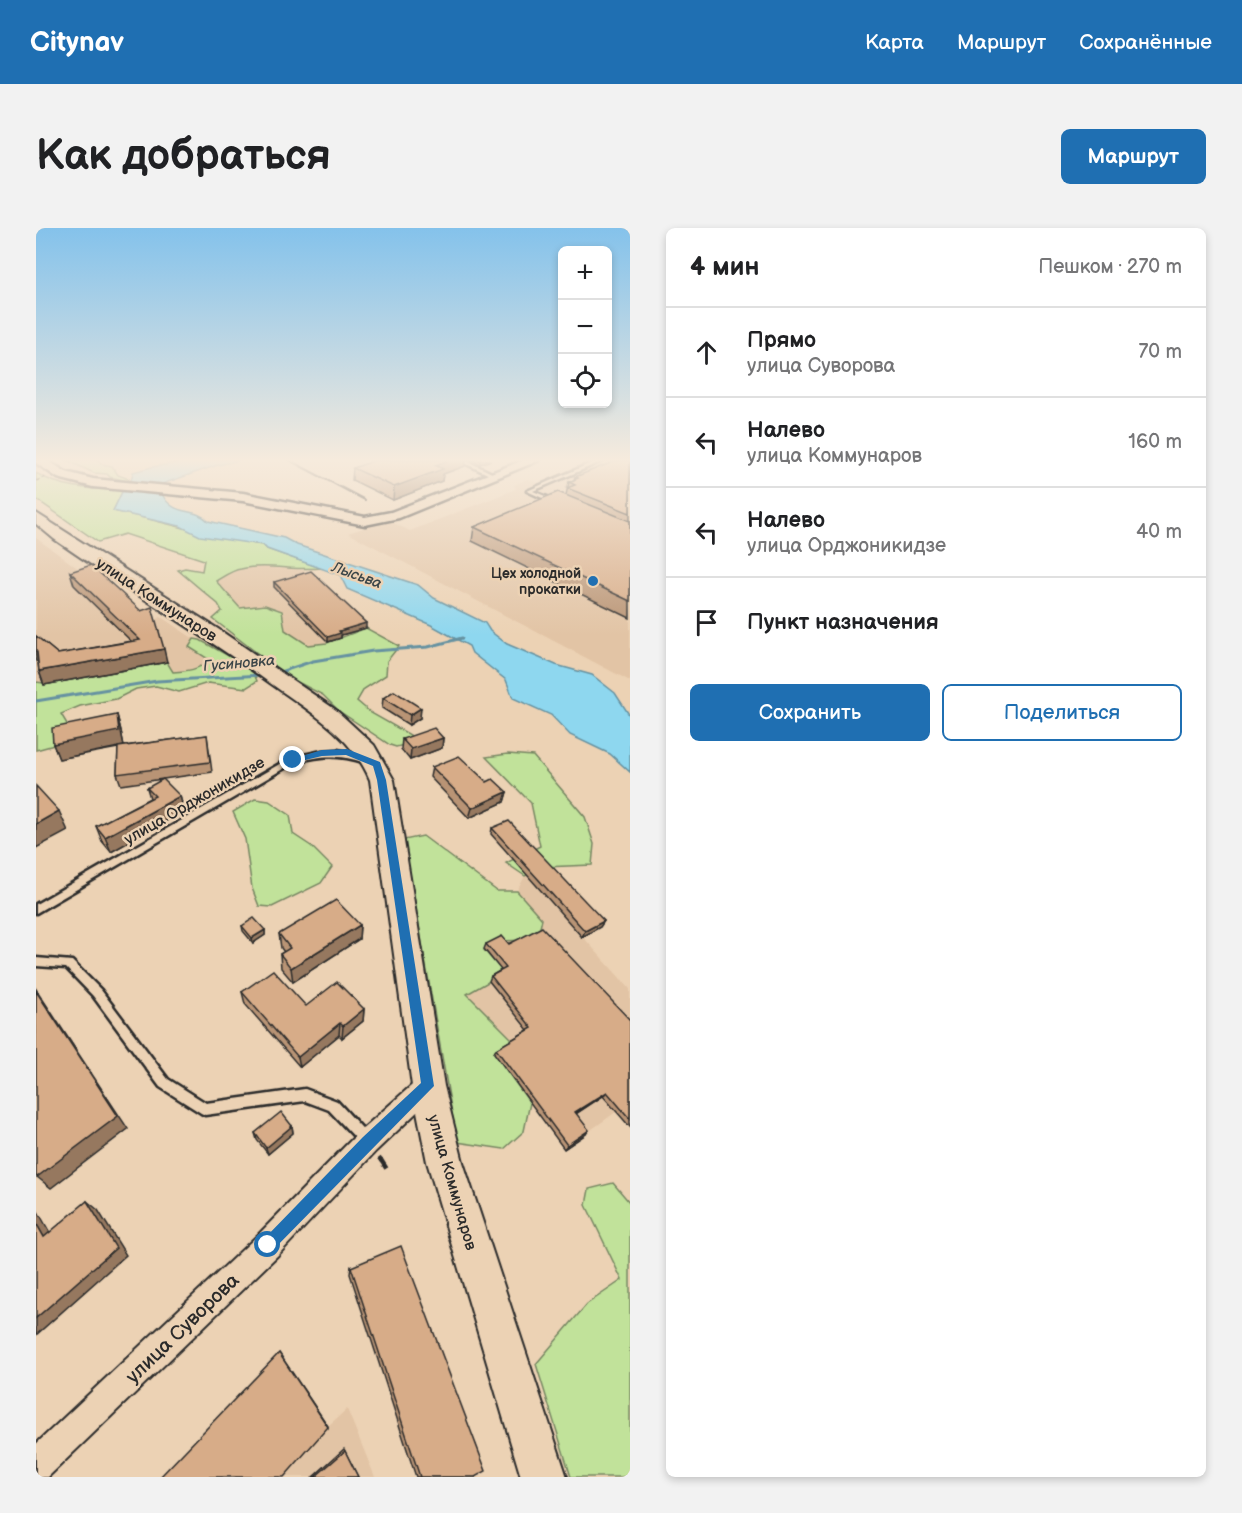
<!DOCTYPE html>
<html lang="ru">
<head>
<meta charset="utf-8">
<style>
	body { margin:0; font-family:"Balsamiq Sans",sans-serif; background:#f2f2f2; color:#202124 }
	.controls { position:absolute; right:18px; top:18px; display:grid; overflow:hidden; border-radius:9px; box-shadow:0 3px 9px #0003 }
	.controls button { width:54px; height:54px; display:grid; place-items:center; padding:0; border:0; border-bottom:2px solid #e0e0e0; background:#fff; color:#202124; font:30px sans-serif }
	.stop { position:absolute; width:18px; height:18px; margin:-14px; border:4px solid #1f6fb2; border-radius:50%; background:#fff }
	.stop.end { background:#1f6fb2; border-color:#fff; box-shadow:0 2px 6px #0008 }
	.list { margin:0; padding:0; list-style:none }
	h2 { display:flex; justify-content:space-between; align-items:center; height:78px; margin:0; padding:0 24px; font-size:26px }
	h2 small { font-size:20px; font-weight:400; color:#757577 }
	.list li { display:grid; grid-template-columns:39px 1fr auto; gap:18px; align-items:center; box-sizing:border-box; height:90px; padding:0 24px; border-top:2px solid #e0e0e0 }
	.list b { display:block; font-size:22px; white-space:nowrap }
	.list p { margin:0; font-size:20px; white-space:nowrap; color:#757577 }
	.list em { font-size:20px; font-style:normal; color:#757577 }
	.actions { display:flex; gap:12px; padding:18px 24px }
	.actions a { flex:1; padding:14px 0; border:2px solid #1f6fb2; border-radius:9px; text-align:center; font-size:21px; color:#1f6fb2 }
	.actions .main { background:#1f6fb2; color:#fff }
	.icon { flex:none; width:33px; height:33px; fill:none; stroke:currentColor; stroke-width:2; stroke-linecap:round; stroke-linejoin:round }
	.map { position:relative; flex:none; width:594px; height:1249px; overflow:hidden; border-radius:9px }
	header { display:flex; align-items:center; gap:36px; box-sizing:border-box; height:84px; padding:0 30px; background:#1f6fb2; color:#fff }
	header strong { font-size:28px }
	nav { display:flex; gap:33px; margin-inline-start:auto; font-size:21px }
	.intro { display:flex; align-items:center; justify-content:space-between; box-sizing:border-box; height:144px; padding:0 36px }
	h1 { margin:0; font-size:42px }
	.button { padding:15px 27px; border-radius:9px; background:#1f6fb2; color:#fff; font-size:21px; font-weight:700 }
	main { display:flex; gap:36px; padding:0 36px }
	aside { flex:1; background:#fff; border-radius:9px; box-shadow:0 3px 9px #0003 }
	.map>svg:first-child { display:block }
	.built { fill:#e2c4a5 }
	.green { fill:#c1e29a; stroke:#768662; stroke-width:1.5 }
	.water { fill:#8ed7ef; stroke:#6692a1; stroke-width:1.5 }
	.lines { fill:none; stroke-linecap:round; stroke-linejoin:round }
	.stream { stroke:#6692a1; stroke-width:3 }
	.service-casing { stroke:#2b2b2b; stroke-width:5 }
	.minor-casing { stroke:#2b2b2b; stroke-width:4 }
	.tertiary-casing { stroke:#2b2b2b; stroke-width:5 }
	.secondary-casing { stroke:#2b2b2b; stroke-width:4 }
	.path-far2 { stroke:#2b2b2b; stroke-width:1.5; stroke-dasharray:4 2; stroke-linecap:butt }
	.path-far1 { stroke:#2b2b2b; stroke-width:4; stroke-dasharray:8 5; stroke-linecap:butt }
	.path { stroke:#2b2b2b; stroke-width:4.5; stroke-dasharray:10 7; stroke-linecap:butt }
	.service { fill:#ecd2b4; fill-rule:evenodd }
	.minor { fill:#ecd2b4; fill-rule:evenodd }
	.tertiary { fill:#ecd2b4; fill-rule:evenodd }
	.secondary { fill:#ecd2b4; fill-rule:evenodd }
	.rail { stroke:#2b2b2b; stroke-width:2 }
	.wall { fill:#b99475; stroke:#2b2b2b; stroke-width:1.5 }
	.shaded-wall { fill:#96785f; stroke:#2b2b2b; stroke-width:1.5 }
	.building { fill:#d7ac88; stroke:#2b2b2b; stroke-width:1.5 }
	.route { fill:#1f6fb2 }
	.poi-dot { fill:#1f6fb2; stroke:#ecd2b4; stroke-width:2 }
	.labels { text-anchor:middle; stroke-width:5; stroke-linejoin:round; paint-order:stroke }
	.far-poi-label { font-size:14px; font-weight:bold; fill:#2b2b2b; stroke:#ecd2b4; text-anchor:end }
	.far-water-label { font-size:15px; font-style:italic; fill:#3a4548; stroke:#ecd2b4 }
	.street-label { font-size:16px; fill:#2b2b2b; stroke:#ecd2b4 }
	.near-street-label { font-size:20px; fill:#2b2b2b; stroke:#ecd2b4 }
</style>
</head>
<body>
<header>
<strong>Citynav</strong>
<nav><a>Карта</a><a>Маршрут</a><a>Сохранённые</a></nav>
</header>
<div class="intro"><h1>Как добраться</h1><a class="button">Маршрут</a></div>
<main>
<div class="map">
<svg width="594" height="1249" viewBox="0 0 594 1249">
	<rect width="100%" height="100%" fill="#ecd2b4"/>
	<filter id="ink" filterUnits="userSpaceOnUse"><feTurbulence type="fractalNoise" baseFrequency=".0167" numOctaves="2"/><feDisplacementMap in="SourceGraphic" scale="12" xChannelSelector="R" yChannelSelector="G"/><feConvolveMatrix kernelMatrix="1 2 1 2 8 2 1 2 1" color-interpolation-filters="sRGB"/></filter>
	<g filter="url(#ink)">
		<g class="built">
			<path d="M555 232H594V453L312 305 352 292 374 303 480 261 478 257 492 251 501 255Z"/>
			<path d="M0 310 116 394 125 389 158 411 154 416 175 432 164 440 153 443 8 457V455L0 454Z"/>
			<path d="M222 339 268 342 330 400 291 415 272 417 249 402 229 378 204 380 179 353 203 341Z"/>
			<path d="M507 639 564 699 547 709 594 761V874L528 921 458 825 478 813 431 766 467 745 448 721 506 691 481 663 489 648Z"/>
			<path d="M311 1181 339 1249H248L292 1198Z"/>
		</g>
		<g class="green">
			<path d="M30 232H62L66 236 76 238 82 247 93 251 92 253 74 249 71 246 58 245Z"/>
			<path d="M0 245C25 261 58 261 87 262L77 283C128 293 175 310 227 317L231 321 285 340C258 343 230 335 205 341 196 342 187 349 180 353L204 380 229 377 246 383 249 402 272 417 291 415 330 400 363 418 351 433 350 447 328 461 321 473 335 485 374 507 376 515 360 519 354 517 303 483 287 467 252 449 177 391 186 383 182 376 142 342 149 340 166 343 168 332 89 306 62 314 0 271Z"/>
			<path d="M158 411 164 412 216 441 221 453 210 460 172 455 143 464 120 458 100 461 80 471 44 478 25 486 40 511 0 522V454L8 455 9 457 131 434 137 444C152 443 162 442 174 432L153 419Z"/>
			<path d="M472 526 497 528 549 589 558 616 556 637 507 639 489 648 470 635 504 618 495 575 450 529Z"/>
			<path d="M219 571 233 573 254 587 257 606 275 618 296 639 285 655 236 679 223 678 216 660 209 611 197 584Z"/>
			<path d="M387 608 461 663H481L506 691 503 704 489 712 465 713 448 722 468 745 431 766 478 813 458 825 494 875 488 903 468 921 421 914 368 612Z"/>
			<path d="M577 955 594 975V1249H535L500 1136 551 1076 586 1052 550 977 553 961Z"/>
		</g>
		<g class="water">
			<path d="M159 232H204L182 237 120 258 95 253 97 244 116 239Z"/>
			<path d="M87 262 126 266C137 289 159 279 172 293L248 310 261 317 382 357 398 370 449 395 454 403 471 416 520 437 556 447 579 465 594 488V544L574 526 534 507 515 487 477 470 470 452 436 425 433 418 395 397 311 361 304 347 231 321 227 317 164 308 144 298 77 283Z"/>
		</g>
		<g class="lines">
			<g class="stream">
				<path d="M241 445 277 433 337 423 392 419 426 410"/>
				<path d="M0 473 121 453 226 447"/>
			</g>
			<defs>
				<g id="service">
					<path d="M422 232H429L462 248 458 249Z"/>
					<path d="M562 232H569L497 263 519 272V274H515L491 263Z"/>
					<path d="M302 522C313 524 326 526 334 532L330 535C301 526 289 527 259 534L0 685V676L254 530 286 523Z"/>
					<path d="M0 730 36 733 65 762 132 851 170 875 269 861 301 873 335 910 337 914 335 918 331 920 327 918 293 882 269 873 169 887 165 885 124 859 57 768 30 740 0 738Z"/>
				</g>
				<path id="minor" d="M392 846 400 850 404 858 400 866 340 923 242 1027 12 1249H0V1216L222 1007 322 905 384 850Z"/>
				<path id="tertiary" d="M0 232H11L30 244 57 251 207 265 329 289 355 284 488 232H504L363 290 329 297 207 273 57 259 22 250 0 235Z"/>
				<path id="secondary" d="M0 285 182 401 300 482 338 517 358 552 408 858 427 934 531 1249H485L391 934 376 858 334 552C315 506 270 481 231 453 162 403 88 360 18 311L0 296Z"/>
			</defs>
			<use href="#service" class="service-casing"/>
			<use href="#minor" class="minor-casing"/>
			<use href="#tertiary" class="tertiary-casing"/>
			<use href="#secondary" class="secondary-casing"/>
			<path class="path-far2" d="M0 253 10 249"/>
			<path class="path-far1" d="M343 930 346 934"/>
			<path class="path" d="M345 932 354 946"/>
			<use href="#service" class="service"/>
			<use href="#minor" class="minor"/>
			<use href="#tertiary" class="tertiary"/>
			<use href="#secondary" class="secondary"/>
			<path class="rail" d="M253 232 329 272"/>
		</g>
		<g class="wall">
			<path d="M435 232H455L444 236Z"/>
			<path d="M594 232V390L436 313 438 299 530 267 533 254 538 252 539 249Z"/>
			<path d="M429 238 407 246 406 253 357 272 316 252 317 240Z"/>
			<path d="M34 344 131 434 8 457 3 443 2 434 0 433V408L22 426 95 413 38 357Z"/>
			<path d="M238 354 330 400 305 407V410L292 414 238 359Z"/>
			<path d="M347 470 384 490 373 497 346 480Z"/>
			<path d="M81 487 85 503 88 518 171 507 176 544 85 557 81 546 82 520 23 531 17 516Z"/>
			<path d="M407 510 406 520 374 532 365 521 366 511Z"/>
			<path d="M396 539 471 564 468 574 433 590 394 549Z"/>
			<path d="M111 560 144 568 148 583 75 624 66 613 60 598 114 570Z"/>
			<path d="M456 600 568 693 564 699 546 709 455 606Z"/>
			<path d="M324 697 323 711 257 754 245 740 244 726 248 724 245 720 243 706Z"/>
			<path d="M206 698 229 702V707L217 715 207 703Z"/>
			<path d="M450 716H473L594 792V899L567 868 540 886 550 906 528 921 458 825 460 821 492 802 453 753 455 748 465 742 448 721Z"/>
			<path d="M206 764 270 778 328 781 327 793 306 810 303 807 264 839 209 776Z"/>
			<path d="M256 898 257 905 232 926 221 912 219 905Z"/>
			<path d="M315 1039 439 1249H380L314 1046Z"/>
			<path d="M308 1221 322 1249H277Z"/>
		</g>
		<g class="shaded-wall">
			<path d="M413 232H430L429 238 407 246 406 253 357 272 358 259 399 237Z"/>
			<path d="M445 232H455L444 236Z"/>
			<path d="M330 395V400L305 407V410L292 414V409L303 403Z"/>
			<path d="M128 421 131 434 8 457 3 443Z"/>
			<path d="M385 480 384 490 373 497 374 487Z"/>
			<path d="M81 487 85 503 88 518 23 531 17 516Z"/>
			<path d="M407 510 406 520 374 532 375 521Z"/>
			<path d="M471 564 468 574 433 590 436 580Z"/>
			<path d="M144 568 148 583 75 624 69 609Z"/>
			<path d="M23 583 32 603 0 620V596Z"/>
			<path d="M568 693 564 699 546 709 549 703Z"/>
			<path d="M324 697 323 711 257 754 255 740Z"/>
			<path d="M229 702V707L217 715 216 710Z"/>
			<path d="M0 761 92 901 15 960 1 949Z"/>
			<path d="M328 781 327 793 306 810 307 798Z"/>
			<path d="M304 795 303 807 264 839 262 829Z"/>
			<path d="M571 864 567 868 536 888 539 884Z"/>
			<path d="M256 898 257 905 232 926 230 920Z"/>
			<path d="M553 902 550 906 528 921 531 917Z"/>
			<path d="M51 973 62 982 90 1027 0 1107V1090Z"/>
			<path d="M0 980 21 1017 8 1009 0 995Z"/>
			<path d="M243 1125 292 1198V1199Z"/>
		</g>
		<g class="building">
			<path d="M340 232H413L399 237 407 241 358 259 317 240Z"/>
			<path d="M582 232H594V285L531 260 539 257 533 254 542 250 539 249Z"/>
			<path d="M522 264 594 293V373L438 299Z"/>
			<path d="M55 337 105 383 116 379 128 421 3 443 1 424 0 423V408L22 426 104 412 34 344Z"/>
			<path d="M275 343 330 395 303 403 305 405 292 409 238 354Z"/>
			<path d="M358 463 385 480 374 487 347 470Z"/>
			<path d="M81 487 83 503 17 516 16 500Z"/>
			<path d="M398 500 407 510 375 521 366 511Z"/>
			<path d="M171 507 174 534 81 546 82 519Z"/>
			<path d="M423 528 451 554 457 551 471 564 436 580 396 539Z"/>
			<path d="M127 551 144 568 69 609 60 598 119 568 111 560Z"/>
			<path d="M0 558 23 583 0 596Z"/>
			<path d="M473 593 568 693 549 703 456 600Z"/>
			<path d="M300 672 324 697 255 740 244 726 254 720 243 706Z"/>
			<path d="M218 690 229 702 216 710 206 698Z"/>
			<path d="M506 699 594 792V891L571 864 539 884 553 902 531 917 460 821 496 800 455 748 470 740 450 716 466 708 473 716Z"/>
			<path d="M237 742 270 778 301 754 328 781 307 798 304 795 262 829 206 764Z"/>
			<path d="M0 763 82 888 1 949 0 948Z"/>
			<path d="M245 884 256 898 230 920 219 905Z"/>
			<path d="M51 973 80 1020 0 1090V995L8 1009Z"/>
			<path d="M365 1018 450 1243 439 1249H384L315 1039Z"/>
			<path d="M243 1125 292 1199 248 1249H124Z"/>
			<path d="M309 1223 322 1249H279Z"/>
		</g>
	</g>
	<linearGradient id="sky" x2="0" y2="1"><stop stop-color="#84c2eb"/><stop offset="0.57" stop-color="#f6ebdd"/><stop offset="1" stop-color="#f6ebdd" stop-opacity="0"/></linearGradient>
	<rect width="594" height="407" fill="url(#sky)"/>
	<path class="route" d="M311 521 344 534 350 552 398 858 237 1022 232 1024 227 1022 225 1017 227 1012 327 909 385 855 341 552 337 538 310 527 286 528 257 535 253 532 286 522Z"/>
	<circle class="poi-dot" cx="557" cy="353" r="6"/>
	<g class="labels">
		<g class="far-poi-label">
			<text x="545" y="350">Цех холодной<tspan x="545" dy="16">прокатки</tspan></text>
		</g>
		<g class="far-water-label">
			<text transform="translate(321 347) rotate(20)" y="5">Лысьва</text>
			<text transform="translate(203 435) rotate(-5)" y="5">Гусиновка</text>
		</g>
		<g class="street-label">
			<text transform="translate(121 371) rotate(33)" y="6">улица Коммунаров</text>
			<text transform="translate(158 572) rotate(-30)" y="6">улица Орджоникидзе</text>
			<text transform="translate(417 954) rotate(74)" y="6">улица Коммунаров</text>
		</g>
		<g class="near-street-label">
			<text transform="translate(146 1100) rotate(-44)" y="7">улица Суворова</text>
		</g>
	</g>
</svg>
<div class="controls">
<button>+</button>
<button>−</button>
<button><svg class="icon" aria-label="locate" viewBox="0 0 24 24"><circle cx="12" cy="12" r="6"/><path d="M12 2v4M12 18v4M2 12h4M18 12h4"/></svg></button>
</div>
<div class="stop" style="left:232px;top:1017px"></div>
<div class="stop end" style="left:257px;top:532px"></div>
</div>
<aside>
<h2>4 мин<small>Пешком · 270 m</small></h2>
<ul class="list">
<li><svg class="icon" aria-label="ahead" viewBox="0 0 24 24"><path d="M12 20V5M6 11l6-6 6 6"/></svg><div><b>Прямо</b><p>улица Суворова</p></div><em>70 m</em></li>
<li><svg class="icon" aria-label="left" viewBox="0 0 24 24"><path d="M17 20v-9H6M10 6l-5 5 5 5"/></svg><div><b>Налево</b><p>улица Коммунаров</p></div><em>160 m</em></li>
<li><svg class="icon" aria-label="left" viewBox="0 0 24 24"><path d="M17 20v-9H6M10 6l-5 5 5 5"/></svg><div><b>Налево</b><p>улица Орджоникидзе</p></div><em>40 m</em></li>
<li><svg class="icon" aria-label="arrive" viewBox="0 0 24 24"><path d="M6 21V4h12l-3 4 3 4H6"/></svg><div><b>Пункт назначения</b></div></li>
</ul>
<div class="actions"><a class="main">Сохранить</a><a>Поделиться</a></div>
</aside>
</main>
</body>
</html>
